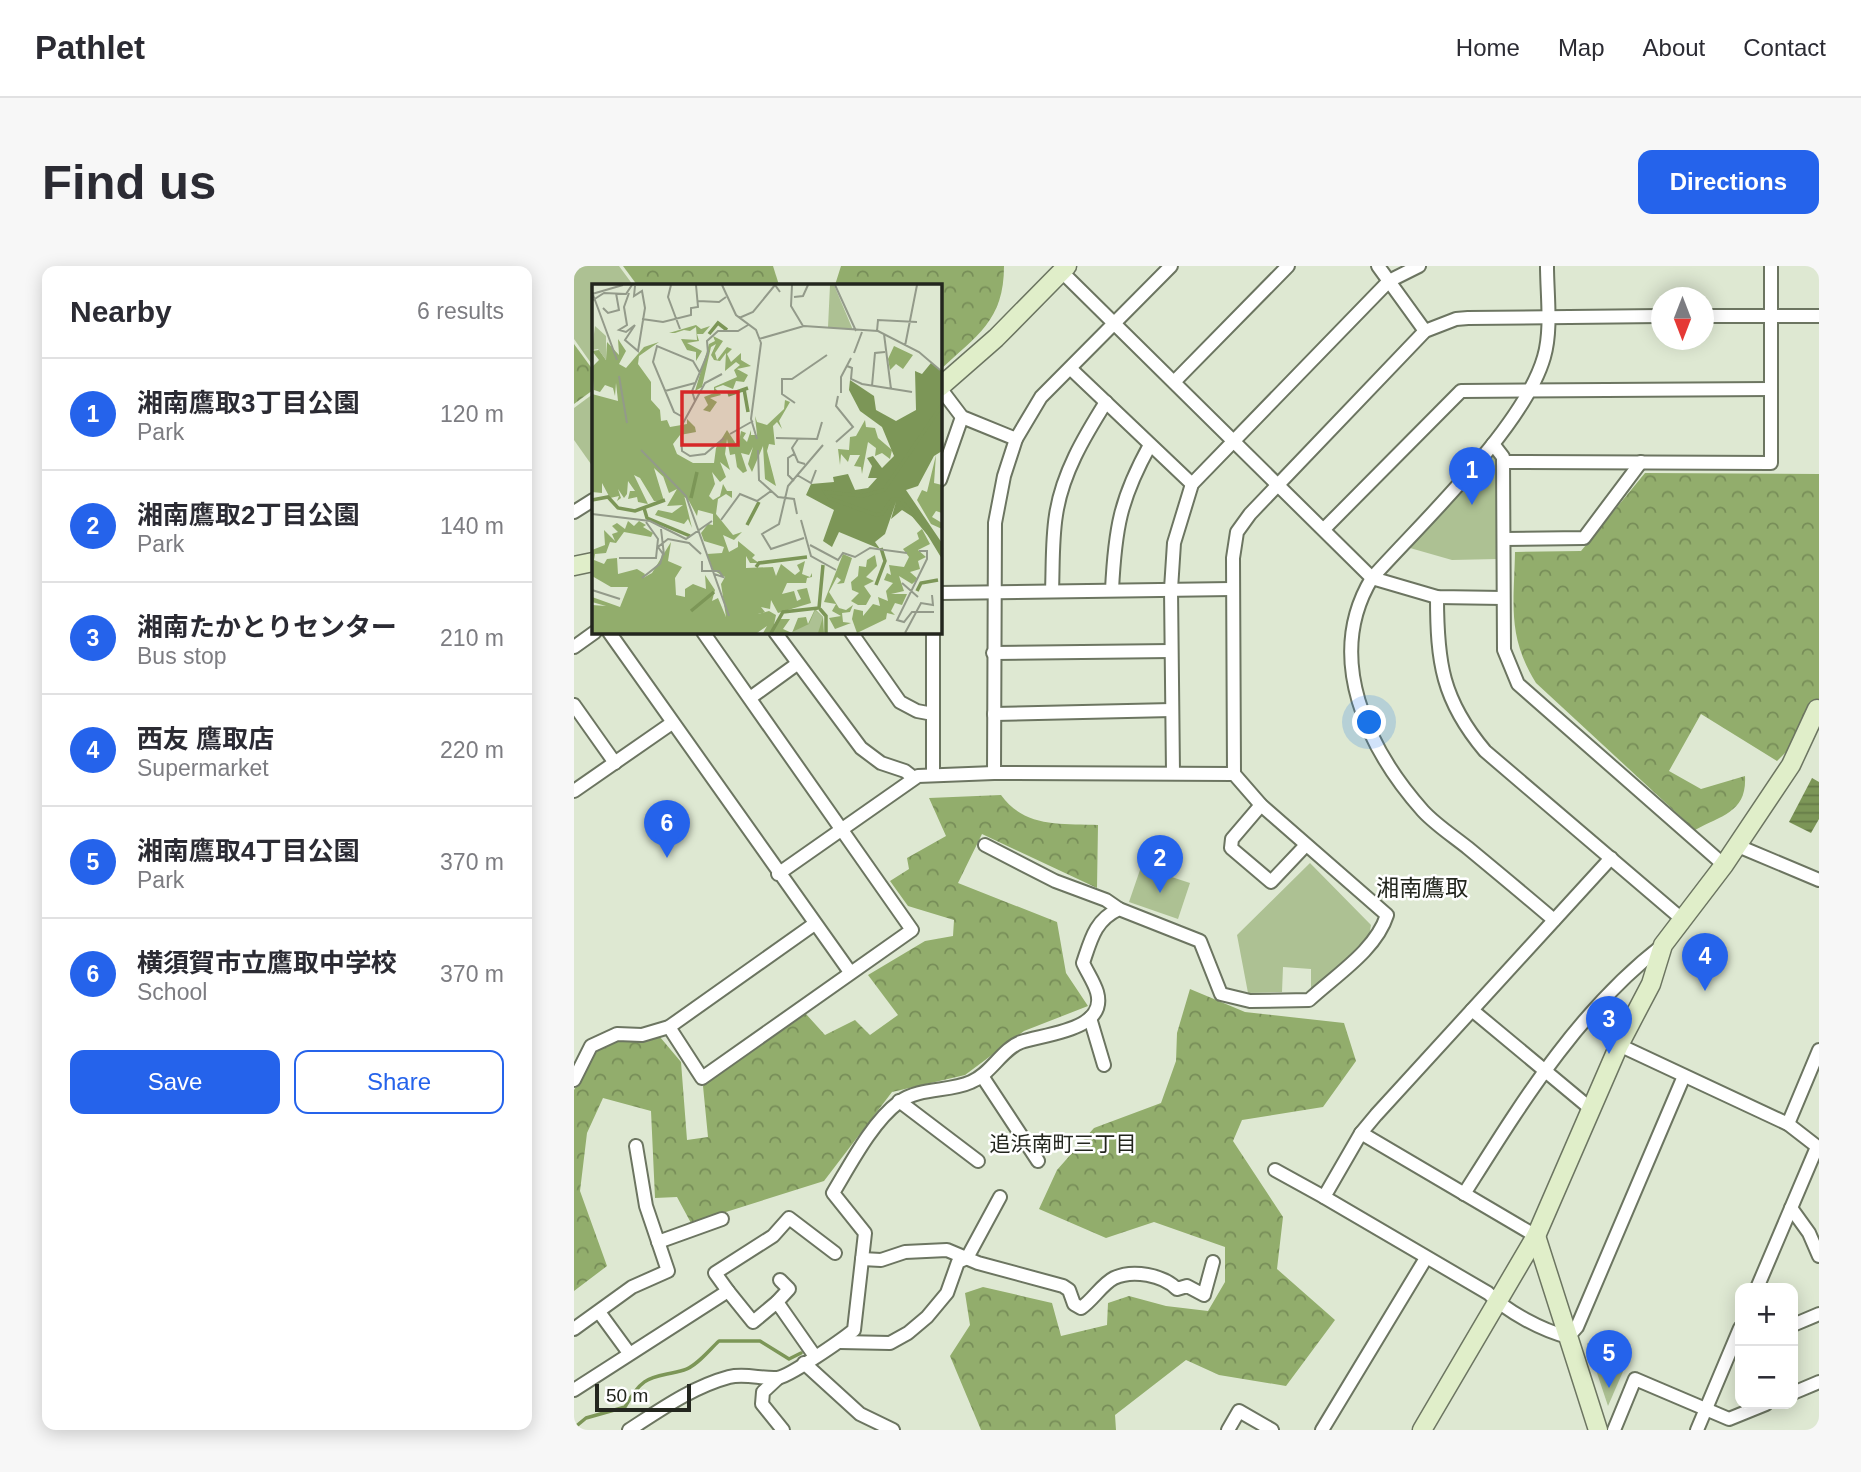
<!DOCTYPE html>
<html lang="en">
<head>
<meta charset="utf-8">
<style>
	body { margin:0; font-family:Arial,"Noto Sans JP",sans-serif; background:#f7f7f7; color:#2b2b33 }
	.controls { position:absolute; right:21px; bottom:21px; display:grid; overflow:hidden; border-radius:14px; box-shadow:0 4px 18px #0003 }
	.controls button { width:63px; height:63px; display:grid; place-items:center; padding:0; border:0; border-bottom:2px solid #e1e1e2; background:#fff; color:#2b2b33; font:35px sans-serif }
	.compass { position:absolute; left:1077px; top:21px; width:63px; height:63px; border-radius:50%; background:#fff; box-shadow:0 4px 18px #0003; rotate:180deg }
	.scale { position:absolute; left:21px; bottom:18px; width:96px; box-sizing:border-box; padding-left:7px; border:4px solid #23261e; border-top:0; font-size:19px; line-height:24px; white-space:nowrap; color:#23261e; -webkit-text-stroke:5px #fff; paint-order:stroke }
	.you { position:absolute; left:796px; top:457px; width:24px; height:24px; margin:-18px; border:5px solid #fff; border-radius:50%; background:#1a73e8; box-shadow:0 0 0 10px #1a73e833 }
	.badge { display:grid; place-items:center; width:46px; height:46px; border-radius:50%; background:#2563eb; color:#fff; font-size:23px; font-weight:700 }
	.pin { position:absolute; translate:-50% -58px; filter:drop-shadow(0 2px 4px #0008) }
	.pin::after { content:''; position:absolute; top:37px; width:24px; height:21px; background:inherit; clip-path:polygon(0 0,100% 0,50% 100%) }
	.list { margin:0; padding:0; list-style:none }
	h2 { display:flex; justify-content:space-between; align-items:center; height:91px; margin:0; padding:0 28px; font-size:30px }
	h2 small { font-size:23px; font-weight:400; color:#7c7c81 }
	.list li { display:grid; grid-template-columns:46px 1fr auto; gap:21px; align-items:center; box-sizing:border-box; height:112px; padding:0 28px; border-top:2px solid #e1e1e2 }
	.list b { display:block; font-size:26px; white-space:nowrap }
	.list p { margin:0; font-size:23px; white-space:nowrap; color:#7c7c81 }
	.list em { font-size:23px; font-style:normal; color:#7c7c81 }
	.actions { display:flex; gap:14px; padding:21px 28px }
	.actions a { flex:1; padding:16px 0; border:2px solid #2563eb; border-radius:14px; text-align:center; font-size:24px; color:#2563eb }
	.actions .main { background:#2563eb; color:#fff }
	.map { position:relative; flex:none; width:1245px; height:1164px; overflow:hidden; border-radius:14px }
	header { display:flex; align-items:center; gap:42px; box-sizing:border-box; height:98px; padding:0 35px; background:#fff; border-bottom:2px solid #e1e1e2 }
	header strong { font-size:33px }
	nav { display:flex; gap:38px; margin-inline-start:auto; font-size:24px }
	.intro { display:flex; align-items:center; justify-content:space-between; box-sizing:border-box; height:168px; padding:0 42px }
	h1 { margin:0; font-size:49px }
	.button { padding:18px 32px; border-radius:14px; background:#2563eb; color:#fff; font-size:24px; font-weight:700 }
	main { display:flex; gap:42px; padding:0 42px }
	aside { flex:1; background:#fff; border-radius:14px; box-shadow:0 4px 18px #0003 }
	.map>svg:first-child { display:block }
	.forest { fill:url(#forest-crowns) }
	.park { fill:#adc193 }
	.water { fill:url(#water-rules) }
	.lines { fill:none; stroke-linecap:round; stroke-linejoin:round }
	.stream { stroke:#7c9657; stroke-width:3.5 }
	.street-casing { stroke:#6c7561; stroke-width:16 }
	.secondary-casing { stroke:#6c7561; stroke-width:21 }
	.street { stroke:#fff; stroke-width:12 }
	.secondary { stroke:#e0eec9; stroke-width:18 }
	.labels { text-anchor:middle; stroke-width:5; stroke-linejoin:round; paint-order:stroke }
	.neighbourhood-label { font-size:21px; fill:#23261e; stroke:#fff }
	.quarter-label { font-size:23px; fill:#23261e; stroke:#fff }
	.inset-river { fill:none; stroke:#7c9657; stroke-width:3.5 }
	.inset-road { fill:none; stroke:#939a8a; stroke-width:2 }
	.view { fill:#d62828; fill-opacity:0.15; stroke:#d62828; stroke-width:3.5 }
	.inset-edge { fill:none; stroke:#23261e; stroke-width:3.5 }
</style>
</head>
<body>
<header>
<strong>Pathlet</strong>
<nav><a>Home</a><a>Map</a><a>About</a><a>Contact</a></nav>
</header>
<div class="intro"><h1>Find us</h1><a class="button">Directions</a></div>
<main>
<aside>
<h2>Nearby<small>6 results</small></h2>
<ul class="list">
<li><span class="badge">1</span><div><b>湘南鷹取3丁目公園</b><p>Park</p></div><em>120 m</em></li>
<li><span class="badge">2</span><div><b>湘南鷹取2丁目公園</b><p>Park</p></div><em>140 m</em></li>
<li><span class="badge">3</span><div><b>湘南たかとりセンター</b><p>Bus stop</p></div><em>210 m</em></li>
<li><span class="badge">4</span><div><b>西友 鷹取店</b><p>Supermarket</p></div><em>220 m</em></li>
<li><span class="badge">5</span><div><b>湘南鷹取4丁目公園</b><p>Park</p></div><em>370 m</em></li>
<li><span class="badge">6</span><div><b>横須賀市立鷹取中学校</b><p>School</p></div><em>370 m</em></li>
</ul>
<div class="actions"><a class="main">Save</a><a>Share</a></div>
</aside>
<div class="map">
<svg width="1245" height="1164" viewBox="0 0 1245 1164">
	<defs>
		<pattern id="forest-crowns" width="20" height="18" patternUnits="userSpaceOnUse" patternTransform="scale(1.75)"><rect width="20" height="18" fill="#92ad6c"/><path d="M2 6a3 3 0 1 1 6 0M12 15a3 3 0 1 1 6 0" fill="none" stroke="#778d58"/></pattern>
		<pattern id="water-rules" width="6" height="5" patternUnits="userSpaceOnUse" patternTransform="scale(1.75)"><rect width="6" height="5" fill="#7c9657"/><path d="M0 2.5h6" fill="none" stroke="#657a47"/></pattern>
	</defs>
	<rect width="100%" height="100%" fill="#dee8d2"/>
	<g class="forest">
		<path d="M49 0H199L205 19H63Z"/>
		<path d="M267 0H430C430 55 403 69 366 104V19H261Z"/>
		<path d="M0 78 19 104V124L0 138Z"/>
		<path d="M1071 207 1245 208V452L1232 447 1214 484 1203 495 1127 448 1095 505 1127 523 1171 510C1173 546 1148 549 1121 564L962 417C933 370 940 339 941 286L1007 285Z"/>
		<path d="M427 529C451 562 486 557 524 559L523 622 408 568 384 617 483 656 492 707 514 740 450 765 391 809 318 826 250 915 117 957 103 931 81 932 77 845 29 832 13 867 6 925 33 1000 0 1025V824L21 785 44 775 66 776 86 771 107 796 113 874 134 871 129 820 232 748 251 769 281 754 296 769 324 749 294 709 351 675 379 670 380 654 334 640 316 615 335 603 333 592 372 570 355 532Z"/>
		<path d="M616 723 671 746 770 757 782 795 749 841 668 854 659 875 709 951 703 1003 761 1054 712 1120 645 1109 612 1094 541 1149 542 1164H407L376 1090 396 1059 391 1027 409 1021 478 1037 487 1070 533 1059 534 1037 555 1030 592 1040 634 1045 651 1016V981L580 956 532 972 465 943 483 904 520 862 587 837 602 795 603 767Z"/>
	</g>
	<g class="park">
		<path d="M0 0H45L59 19H19V100L0 73Z"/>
		<path d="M19 128V201L0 174V142Z"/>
		<path d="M919 191 924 196 923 293 878 294 836 282 913 192Z"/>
		<path d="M736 597 797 659 794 677 737 724V703L709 701 708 726 674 727 663 669Z"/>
		<path d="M567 601 616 617 604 653 555 636Z"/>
		<path d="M1013 1077 1054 1094 1034 1140Z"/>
	</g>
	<path class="water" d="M1238 512 1245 516V553L1237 567 1215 556Z"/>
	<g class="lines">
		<path class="stream" d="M0 1162 12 1152 51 1141C70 1107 77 1113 110 1104 122 1101 136 1083 145 1075H186L215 1093 227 1087"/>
		<defs>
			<g id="street">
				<path d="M804 0 851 65"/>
				<path d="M973 0C973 28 978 64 970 91 950 161 848 256 798 312 750 391 793 482 849 545 862 559 879 570 894 582 923 606 952 630 980 654"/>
				<path d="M488 6 798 312 863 331 929 332"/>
				<path d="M1129 50H1245"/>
				<path d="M497 103 618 218"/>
				<path d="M600 116 714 0"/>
				<path d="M366 122 388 151 442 173"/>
				<path d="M919 178 929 191 930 384 944 418 1150 599"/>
				<path d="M929 196 1197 197V0"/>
				<path d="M366 214 388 151"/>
				<path d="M0 246 19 234"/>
				<path d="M750 263 887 125 1197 123"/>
				<path d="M930 273 1010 272 1067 196"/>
				<path d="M538 324C541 263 546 233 576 179"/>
				<path d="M478 325C479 300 478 274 482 249 488 208 510 171 532 136"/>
				<path d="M366 327 658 323"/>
				<path d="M863 331C863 396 868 434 911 485L1109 654"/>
				<path d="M35 366 276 706"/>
				<path d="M201 366 287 482 307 497 331 505 340 512"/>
				<path d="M277 366 326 436 343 445 359 448"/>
				<path d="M359 366V509"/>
				<path d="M0 381 21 366"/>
				<path d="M419 387 597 385"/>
				<path d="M176 432 223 398"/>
				<path d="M0 439 41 497"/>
				<path d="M420 448 598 444"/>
				<path d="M420 507 421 257 430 210 442 173 467 131 597 0"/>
				<path d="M599 507 597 323 600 277 618 218 815 15 845 0"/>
				<path d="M0 525 98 457"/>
				<path d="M687 539 658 573 657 582 697 616 732 579"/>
				<path d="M411 579 481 615 532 634 545 643"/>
				<path d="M1164 580 1245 614"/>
				<path d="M1037 592 802 849 787 867 750 931 914 1027C934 1046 967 1064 994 1071L1003 1061 1110 810"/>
				<path d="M204 608 344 510 420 507 660 508"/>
				<path d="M898 744 1017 843"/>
				<path d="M516 752 530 799"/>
				<path d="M95 761 128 812 338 664 129 366"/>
				<path d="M1045 779 1214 858 1245 882"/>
				<path d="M408 810 464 895"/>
				<path d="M0 814 17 780 43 768 68 769 95 761 239 659"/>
				<path d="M325 835 404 895"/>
				<path d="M1214 858 1245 784"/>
				<path d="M787 867 962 970"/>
				<path d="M701 904 750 931"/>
				<path d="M890 928C947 838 1003 745 1089 679"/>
				<path d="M1217 942 1235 967 1245 990"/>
				<path d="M84 976 148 953"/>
				<path d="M288 993 307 994 331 986 373 984 404 997 489 1020 495 1024 500 1038 507 1042C519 1034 528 1018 540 1012 559 1003 589 1009 603 1023L613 1020 630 1029 639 996"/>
				<path d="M1183 1022 1243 881"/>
				<path d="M154 1025 179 1056 203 1036 240 1089"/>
				<path d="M203 1036 215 1023 206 1014"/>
				<path d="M25 1046 55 1087"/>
				<path d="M1219 1059 1245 1048"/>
				<path d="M0 1063 58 1021 94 1005 72 940 62 880"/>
				<path d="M266 1076 316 1077 334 1067 353 1051 373 1027 384 996 393 992 426 931"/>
				<path d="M230 1097 286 1148 319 1164"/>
				<path d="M204 1112 189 1126 188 1138 209 1164"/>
				<path d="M0 1124 154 1025 141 1007 199 970 215 952 261 987"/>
				<path d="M1219 1127 1245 1116"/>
				<path d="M55 1164C86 1144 118 1121 155 1111 171 1107 187 1113 203 1112 215 1111 269 1073 280 1064L291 967 259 927C276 899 298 856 325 836 346 821 375 826 397 816 417 808 428 783 447 776 469 768 534 765 523 726 520 716 513 706 509 697 517 673 521 654 545 643L626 675 647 728 676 735 735 734C762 709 802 684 813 649L687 539 660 508 659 292 663 266 676 248 851 65 882 53 894 52 1087 50"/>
				<path d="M654 1164 665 1145 698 1164"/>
				<path d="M748 1164 852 992"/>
				<path d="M1040 1164 1061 1113 1155 1153 1192 1138"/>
				<path d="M1123 1164 1166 1062"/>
			</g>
			<g id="secondary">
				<path d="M366 121 422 72 493 0"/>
				<path d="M0 300 19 296"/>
				<path d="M962 970 1024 1164"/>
				<path d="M848 1164 962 970 1045 779 1077 718 1089 679 1150 599 1217 499 1243 443"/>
			</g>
		</defs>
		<use href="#street" class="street-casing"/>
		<use href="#secondary" class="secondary-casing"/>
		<use href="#street" class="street"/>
		<use href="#secondary" class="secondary"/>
	</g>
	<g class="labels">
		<g class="neighbourhood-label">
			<text x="489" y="885">追浜南町三丁目</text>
		</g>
		<g class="quarter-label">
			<text x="848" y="630">湘南鷹取</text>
		</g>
	</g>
	<g transform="translate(18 18)">
		<rect width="350" height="350" fill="#dee8d2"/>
		<path d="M104 41 109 45 118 42 111 50H105L107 57 95 59 110 67 104 77V68L95 66 89 55 105 56 104 43 98 47 92 46 83 49H77ZM121 52 131 57 123 69 125 76 135 63 140 65 135 70 139 78 149 69V76L159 82 145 85 156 91 152 98 144 97 141 105 131 101 123 104 129 111 118 114 125 118 118 128 111 126 116 121 112 113 122 109V103L145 93 142 86 148 81 144 78 133 87 134 69 128 77 122 76 119 71 124 60 119 63 110 103 103 107 117 60 123 57ZM26 55 34 67 27 80 34 84 52 63 67 58 47 72 46 80 59 98V116L68 126 69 137 75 136 78 143 95 140V135L103 143 104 148 88 151 81 160 85 170 101 179H122L124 164 135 146 146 163 149 147 154 149 151 154 155 158 159 146V151H172H165L163 132 165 138 175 141 192 125 193 116 198 118 187 137 190 145 185 138 181 142 183 161 177 160 175 167 184 202 173 195 171 162 160 188 156 180 161 163 157 171 149 169 155 187 151 189 145 183 143 170 138 171 135 155 133 170 138 186 128 178 134 193 128 198 120 188 123 200 117 212 121 216 128 212 131 200 135 207H140V214L134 210 126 215 124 230 141 251 150 248 142 256 131 251 137 268 146 263V257L163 271 160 274 167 279H158L154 272V284L181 283 184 292 189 280 203 291 208 287 205 281 213 277 210 290 218 293 220 289V293L215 294 214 299H195L190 310 202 307 205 317 209 315 205 306 215 304 219 319 186 329 179 316 178 325 169 323 173 328 166 330 177 327 184 331 181 346 188 335H198L191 345 200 349 206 334 214 333 216 340 223 325 231 333 232 349H171L175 342 165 349H0V321L14 322 0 318V313L28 323 36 303H19L0 292V266L13 261 12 246 23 257 20 250 26 248 20 242 25 239 33 245 36 237 42 242 47 237 54 241 51 243 61 249 59 253 32 248 24 259 18 258 14 269 3 270 2 276 12 280 15 275 25 274 26 290 45 285 53 290 51 294 60 289 79 258 76 277 90 283 83 294 84 311 93 313V305L101 300 114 305 113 291 123 306 120 317 126 314 134 333 129 300 133 293 121 286 115 270 130 269 132 263 112 257 109 249 116 240 121 241V230L106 226 105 232 97 217 62 184 72 217H62L48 194 42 191 56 220 46 218 45 213 36 215 38 207H43L36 197 35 210 32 214 26 205 29 214 25 217 27 212 18 214 10 199V209L0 208V110L26 117 24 99 23 112 21 104 13 101 8 108 2 106 0 83 7 76 0 67 7 66 14 76 15 58 27 71ZM302 62 321 71 311 85 304 80 298 86 296 75ZM273 136 274 143 283 144 286 154 300 166 298 175 290 169 283 172 284 164 276 158 270 190 269 183 262 182 268 171H258L256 178 249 170 248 181 246 165 257 166 258 153 264 152ZM344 171 342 199 350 201V229L344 227 340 233 350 239V245L339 240 325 216 330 206 335 208ZM71 192 92 211 100 244 96 235 92 240 63 231 66 226 80 229 91 221 75 222 85 205 77 209ZM330 245 338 260 326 266 334 273 326 277 328 285 318 288 326 295 320 300 307 292 312 307 299 310H315L310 321 303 319 299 327 303 331 295 329 294 335 265 349 260 335 262 325 271 327V332L281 320 288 322 286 313 296 317 294 307 301 299 292 296 295 289 299 291 297 281 312 283 317 273 311 265 327 255 325 249ZM251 270 260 274 252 299 245 300 249 296 245 293 237 308 247 324 254 326 261 321 258 328 250 329 251 338 259 339 243 345 237 334 249 332 240 327 244 320 232 318ZM283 271 285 282 274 293 282 297 272 302 279 312 274 321H266L259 317 267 309 260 306 259 298 266 292 267 282 274 283 275 276Z" fill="#92ad6c"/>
		<path d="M3 42 14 52V76L6 65 0 66Z" fill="#adc193"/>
		<path d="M238 1H242L261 46 236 43ZM223 326 231 333 226 349H198L217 340Z" fill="#adc193"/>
		<path d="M339 79 350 87V167L342 172 326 202 314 206 350 259V275L327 237 310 226 299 235 304 218 293 250 283 258 288 265 247 248 240 263 231 257 242 226 214 211 219 200 242 198 241 193 256 190 263 206 276 204 285 194H276L280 182 275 174 281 172 290 184 302 172 290 143 268 127 257 106 258 96 282 112 284 126 304 137 324 126 323 87 330 90Z" fill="#7c9657"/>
		<path class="inset-river" d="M117 50 126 39 135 46M152 105 156 128M136 111 156 104M350 121 292 206 270 212 233 208 237 214 284 231 290 230 300 215H308L350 266M99 214 105 188M0 216 16 213 26 224 43 227 73 216M52 224 55 234 98 252M155 241 167 218M164 283 167 279 215 273M284 301 293 277 289 264M325 307 329 299 346 296M228 325 234 332V349M99 327 122 308M179 349 191 328 227 324 231 281"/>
		<path class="inset-road" d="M79 1 76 13 88 45M130 1 144 31 164 46 169 59 159 135 165 155M200 1 199 22 211 42M243 1 264 47M0 8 25 76M37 9 32 23 35 41 27 46 34 48 43 41M0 10 31 1M202 13 211 12 216 1M1 16 12 9 34 10 40 1M106 17 127 18 134 13M11 24 16 29 27 26 24 9M147 34 161 28 183 1 188 8M50 35 71 38 99 31V24L106 23 104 1M43 41 33 56 46 67 53 24 50 7 42 12 43 2M285 47 286 36 325 38M292 50 299 105M167 55 212 42 286 47 327 68 348 86M313 62 325 1M262 69 270 48M255 82 260 84 259 95 270 100 320 108M27 92 35 139M280 102 283 69 293 68M73 107 103 99M249 109V93L259 74M103 117 100 107 116 69 115 57 126 47H146L156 41M203 119 190 110V95H200L235 71M89 132 82 128 61 78 65 62 101 77 108 89M90 141 113 99 130 90M138 150 161 137M89 151 90 167 98 172 113 170 132 154M184 154 225 155 230 138M206 155 200 164 206 178 213 180M244 158 261 143 244 122 246 112M49 166 94 212 137 332M166 166 167 196 186 213 202 215 205 230M205 191 219 199 224 186M202 197 196 191V174L202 170M0 230 58 237 94 255 120 237M129 236 148 210 165 217 179 207M209 236 219 272 244 286M69 245 72 271M212 254 179 265 170 250 187 240 196 202 231 161M218 261 246 276 251 269 263 273 278 264 315 269M327 267H335V275L305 336 312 338 320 328H342M27 274H64L66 255 54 238M110 277V287H127L131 293 122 290M68 280 71 270 66 263 76 255 97 259 109 270M50 294 69 279M310 299 326 313M0 306 28 315M313 349 329 319 341 321 340 311"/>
		<path class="view" d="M90 108H146V161H90Z"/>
		<rect width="350" height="350" class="inset-edge"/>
	</g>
</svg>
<div class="controls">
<button>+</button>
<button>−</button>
</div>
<svg class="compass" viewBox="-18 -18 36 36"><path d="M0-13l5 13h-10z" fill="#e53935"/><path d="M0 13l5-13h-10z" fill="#7c7c81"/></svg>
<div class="scale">50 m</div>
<div class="you"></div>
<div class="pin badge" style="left:898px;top:239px">1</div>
<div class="pin badge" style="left:586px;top:627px">2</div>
<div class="pin badge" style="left:1035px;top:788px">3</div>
<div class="pin badge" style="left:1131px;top:725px">4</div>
<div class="pin badge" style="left:1035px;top:1122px">5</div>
<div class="pin badge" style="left:93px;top:592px">6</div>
</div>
</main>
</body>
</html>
